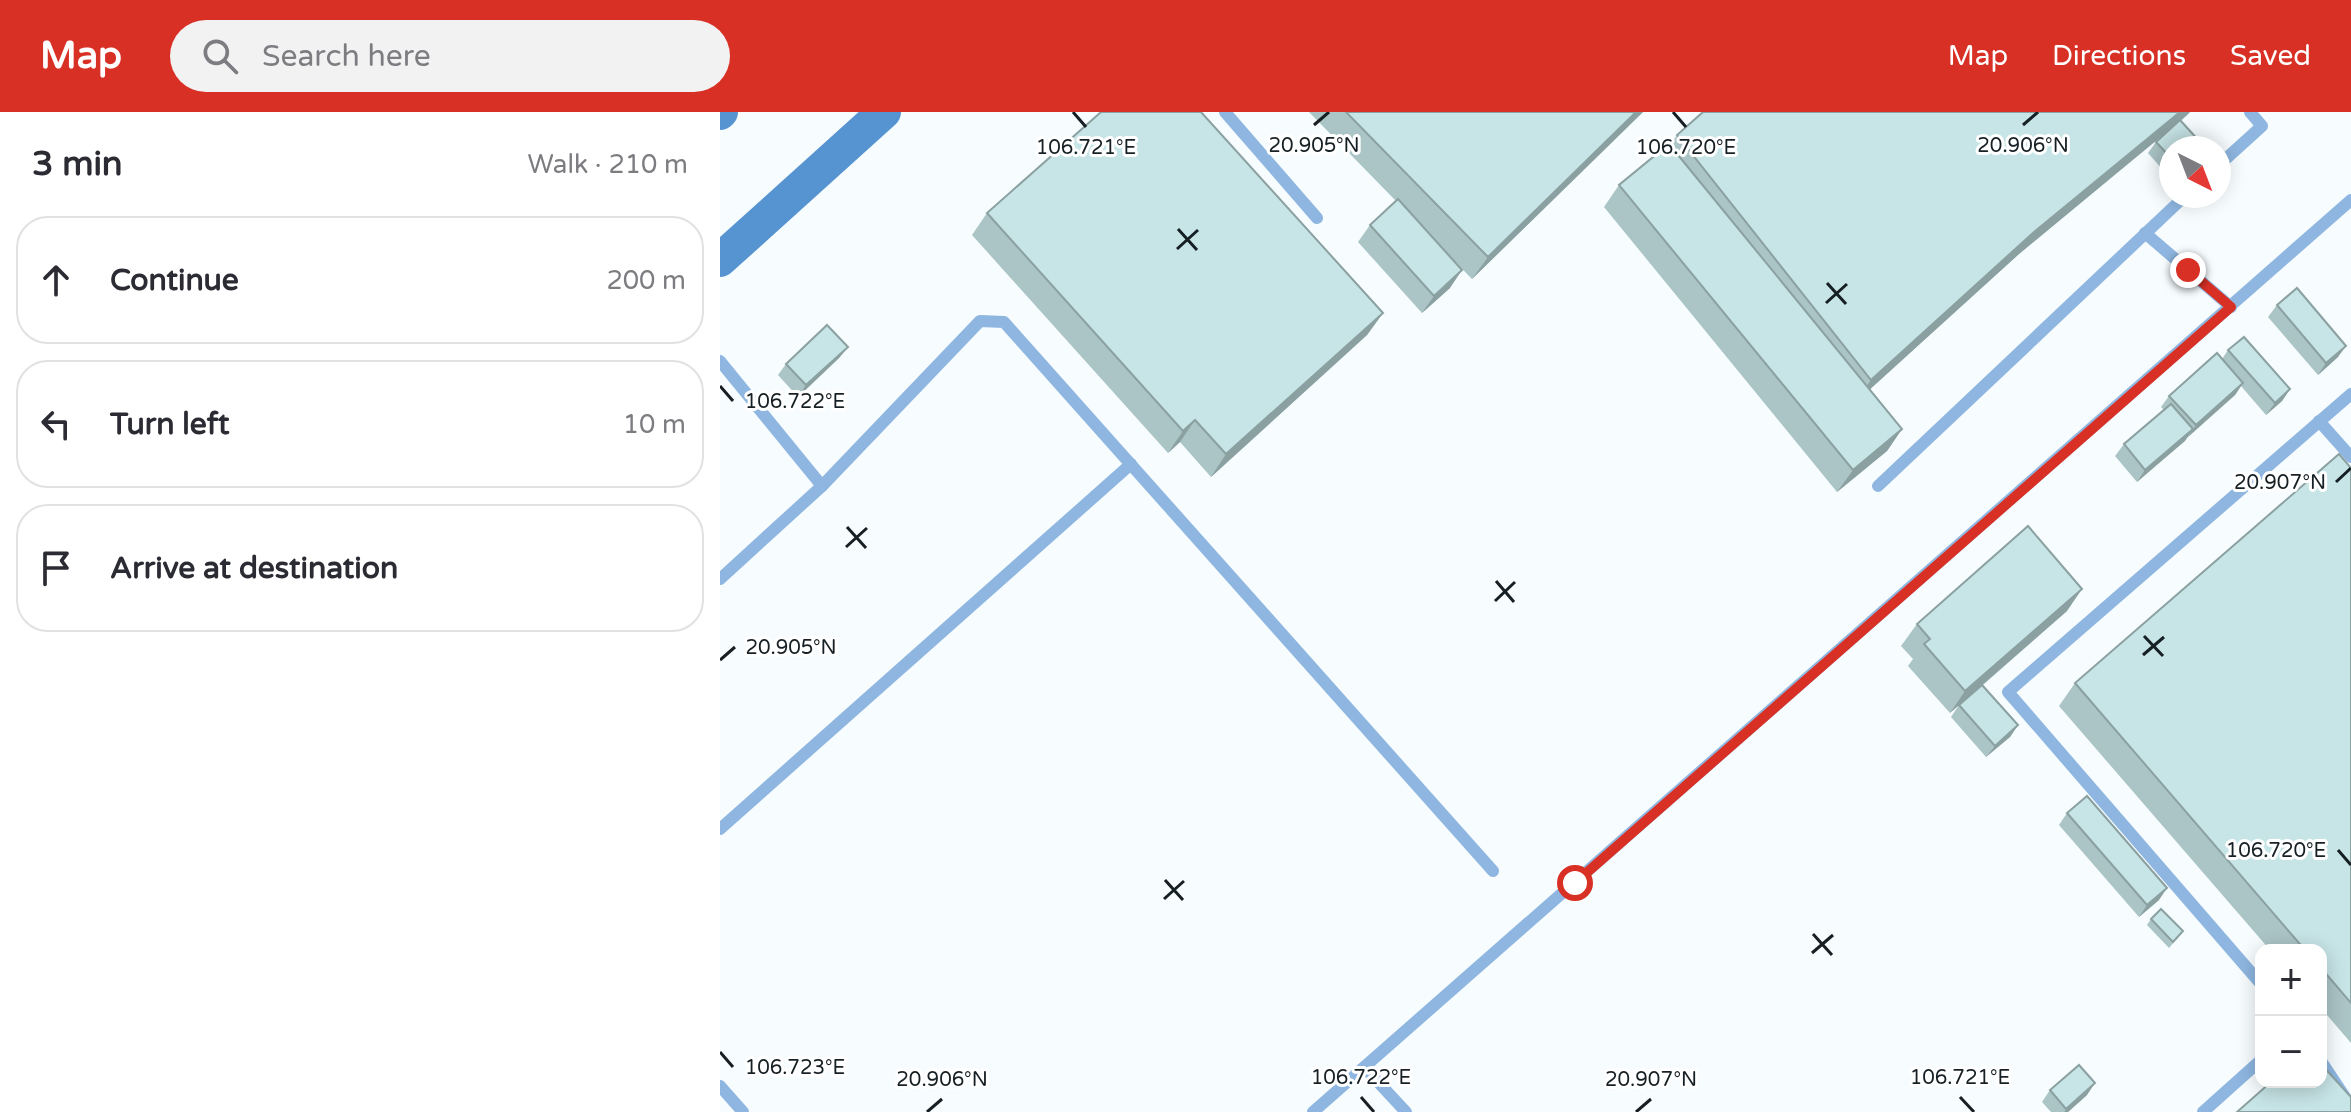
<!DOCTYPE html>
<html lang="en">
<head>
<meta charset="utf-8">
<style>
	body { margin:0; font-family:"Varela Round",sans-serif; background:#f2f2f3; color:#2b2b33 }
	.controls { position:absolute; right:24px; bottom:24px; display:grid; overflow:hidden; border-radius:16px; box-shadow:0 4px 20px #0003 }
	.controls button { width:72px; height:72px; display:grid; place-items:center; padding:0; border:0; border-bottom:2px solid #e1e1e2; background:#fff; color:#2b2b33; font:40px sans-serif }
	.compass { position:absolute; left:1439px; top:24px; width:72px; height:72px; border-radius:50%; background:#fff; box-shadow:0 4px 20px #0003; rotate:138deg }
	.stop { position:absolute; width:24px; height:24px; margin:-18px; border:6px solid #d93025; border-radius:50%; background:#fff }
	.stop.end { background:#d93025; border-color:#fff; box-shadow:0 2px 8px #0008 }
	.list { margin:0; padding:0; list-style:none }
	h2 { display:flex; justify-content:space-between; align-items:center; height:104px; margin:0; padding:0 32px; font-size:34px }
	h2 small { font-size:26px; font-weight:400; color:#7c7c81 }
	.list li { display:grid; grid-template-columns:52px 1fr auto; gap:24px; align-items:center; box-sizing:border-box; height:128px; margin:0 16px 16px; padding:0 16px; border:2px solid #e1e1e2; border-radius:32px }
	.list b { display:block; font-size:30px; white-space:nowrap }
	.list em { font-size:26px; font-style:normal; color:#7c7c81 }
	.icon { flex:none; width:44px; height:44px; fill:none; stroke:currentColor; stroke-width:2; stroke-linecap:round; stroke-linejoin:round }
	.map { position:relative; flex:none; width:1631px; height:1000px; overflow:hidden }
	header { display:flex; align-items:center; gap:48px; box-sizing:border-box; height:112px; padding:0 40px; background:#d93025; color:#fff }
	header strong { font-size:38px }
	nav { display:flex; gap:44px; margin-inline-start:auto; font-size:28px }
	.search { width:560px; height:72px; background:#f2f2f3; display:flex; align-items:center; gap:20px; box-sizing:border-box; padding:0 28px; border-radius:44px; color:#7c7c81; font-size:30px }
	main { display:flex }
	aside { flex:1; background:#fff }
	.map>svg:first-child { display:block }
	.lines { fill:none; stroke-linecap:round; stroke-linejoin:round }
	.lane { stroke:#8eb6e0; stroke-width:12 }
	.secondary { stroke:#5593d1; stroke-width:34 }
	.wall { fill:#abc4c6 }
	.shaded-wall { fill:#8ba0a1 }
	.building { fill:#c7e4e6; stroke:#8ba0a1; stroke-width:2 }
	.route { stroke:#d93025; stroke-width:10 }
	.ticks { fill:none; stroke:#161f23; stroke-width:3 }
	.ticks-label { font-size:20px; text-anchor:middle; fill:#161f23; stroke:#fff; stroke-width:6; stroke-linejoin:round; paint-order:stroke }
</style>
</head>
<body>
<header>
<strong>Map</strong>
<div class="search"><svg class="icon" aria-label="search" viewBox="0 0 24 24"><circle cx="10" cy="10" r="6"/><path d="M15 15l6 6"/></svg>Search here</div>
<nav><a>Map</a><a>Directions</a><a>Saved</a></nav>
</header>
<main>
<aside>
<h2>3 min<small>Walk · 210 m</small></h2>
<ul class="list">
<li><svg class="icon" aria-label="ahead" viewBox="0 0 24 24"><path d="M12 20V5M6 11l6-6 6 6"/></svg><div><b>Continue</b></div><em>200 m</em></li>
<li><svg class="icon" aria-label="left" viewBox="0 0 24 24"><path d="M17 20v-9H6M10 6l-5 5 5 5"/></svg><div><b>Turn left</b></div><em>10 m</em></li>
<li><svg class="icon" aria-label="arrive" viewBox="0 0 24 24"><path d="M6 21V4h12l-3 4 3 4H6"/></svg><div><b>Arrive at destination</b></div></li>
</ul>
</aside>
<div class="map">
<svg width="1631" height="1000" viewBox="0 0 1631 1000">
	<rect width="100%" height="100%" fill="#f7fcfe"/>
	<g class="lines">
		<g class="lane">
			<path d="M505 0 597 106"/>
			<path d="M1499 53 1542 14 1530 0"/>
			<path d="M1425 121 1511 195"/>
			<path d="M0 249 102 374"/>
			<path d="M1599 309 1631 345"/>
			<path d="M1158 374 1465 84"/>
			<path d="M0 467 102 374 260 209 284 210 773 759"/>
			<path d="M0 717 411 352"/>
			<path d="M1541 872 1288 580 1631 282"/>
			<path d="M1601 949 1631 994"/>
			<path d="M645 956 686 1000"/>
			<path d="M0 974 23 1000"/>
			<path d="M593 1000 1631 88"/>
			<path d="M1483 1000 1541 948"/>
		</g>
		<g class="secondary">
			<path d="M0 1 1 0"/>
			<path d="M0 148 164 0"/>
		</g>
	</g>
	<g class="wall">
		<path d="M589 0H923L752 167 722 136 730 176 702 201 638 130 650 113 676 89Z"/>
		<path d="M983 0H1470L1461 9 1481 31 1478 36H1451V63L1449 65 1428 41 1436 30 1443 23 1299 142 1150 277 1182 317 1167 339 1117 380 884 95 899 73 950 33 957 23Z"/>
		<path d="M267 101 663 201 647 223 491 365 460 330 448 341 252 123Z"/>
		<path d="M1557 193 1618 245 1598 263 1548 205Z"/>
		<path d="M128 235 119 246 78 285 58 263 66 252Z"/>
		<path d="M1508 238 1570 277 1562 289 1546 303 1521 274 1515 283 1417 370 1395 344 1404 332 1444 298 1441 295 1449 284 1502 247Z"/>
		<path d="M1631 356V931L1601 896V838H1550L1339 594 1355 571Z"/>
		<path d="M1347 499 1263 573 1298 613 1290 625 1266 645 1231 605 1239 593 1230 601 1188 554 1193 547 1181 534 1197 512Z"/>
		<path d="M1347 701 1439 788 1419 805 1339 713Z"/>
		<path d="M1431 807 1463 819 1449 836 1427 813Z"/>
		<path d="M1330 978 1367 983 1348 1000H1331L1322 990Z"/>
	</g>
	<g class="shaded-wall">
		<path d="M916 0H923L752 167 768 145Z"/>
		<path d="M1460 0H1470L1467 3 1299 142 1136 290 1151 268 1314 120Z"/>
		<path d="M742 158 730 176 702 201 714 184Z"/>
		<path d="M663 201 647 223 491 365 506 342Z"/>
		<path d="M1626 234 1618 245 1598 263 1606 251Z"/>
		<path d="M128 235 119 246 78 285 86 273Z"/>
		<path d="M1523 271 1515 283 1468 325 1476 313Z"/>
		<path d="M1570 277 1562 289 1546 303 1555 291Z"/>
		<path d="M475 308 460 330 448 341 463 319Z"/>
		<path d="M1182 317 1167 339 1117 380 1133 358Z"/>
		<path d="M1473 317 1465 329 1417 370 1425 358Z"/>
		<path d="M1362 477 1347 499 1230 601 1245 579Z"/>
		<path d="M1298 613 1290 625 1266 645 1275 634Z"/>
		<path d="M1447 776 1439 788 1419 805 1427 793Z"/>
		<path d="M1375 971 1367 983 1348 1000H1344Z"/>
	</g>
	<g class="building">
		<path d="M381 0H481L663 201 506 342 475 308 463 319 267 101Z"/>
		<path d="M626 0H916L768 145Z"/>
		<path d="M983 0H1460L1314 120 1151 268 957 23Z"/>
		<path d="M1460 8 1481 31 1476 36H1451V46L1436 30Z"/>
		<path d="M949 32 1182 317 1133 358 899 73Z"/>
		<path d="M678 87 742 158 714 184 650 113Z"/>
		<path d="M1577 176 1626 234 1606 251 1557 193Z"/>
		<path d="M107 213 128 235 86 273 66 252Z"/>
		<path d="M1524 225 1570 277 1555 291 1508 238Z"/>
		<path d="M1497 241 1523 271 1476 313 1449 284Z"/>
		<path d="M1451 292 1473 317 1425 358 1404 332Z"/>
		<path d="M1619 342 1631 356V891L1601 856V838H1585L1355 571Z"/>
		<path d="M1308 414 1362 477 1245 579 1204 532 1210 527 1197 512Z"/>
		<path d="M1262 573 1298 613 1275 634 1239 593Z"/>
		<path d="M1367 684 1447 776 1427 793 1347 701Z"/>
		<path d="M1441 797 1463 819 1453 830 1431 807Z"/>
		<path d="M1601 952 1631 985V1000H1517L1551 970H1601Z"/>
		<path d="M1359 953 1375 971 1346 997 1330 978Z"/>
	</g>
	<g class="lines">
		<path class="route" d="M855 771 1511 195 1468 158"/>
	</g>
	<path class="ticks" d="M353 0 366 15M953 0 966 15M594 13 609 0M1303 13 1318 0M458 117 477 138M457 137 478 118M1107 171 1126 192M1106 191 1127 172M0 274 13 289M1616 370 1631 356M127 415 146 436M126 435 147 416M776 469 794 490M775 489 795 470M1424 524 1443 544M1423 543 1444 525M0 548 15 535M1618 738 1631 753M445 768 463 788M444 787 464 769M1093 822 1112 843M1092 841 1113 823M0 940 13 955M641 985 654 1000M1240 985 1254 1000M207 1000 222 987M916 1000 931 987"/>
	<g class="ticks-label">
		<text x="594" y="40">20.905°N</text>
		<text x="1303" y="40">20.906°N</text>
		<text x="366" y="42">106.721°E</text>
		<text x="966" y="42">106.720°E</text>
		<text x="75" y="296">106.722°E</text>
		<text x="1560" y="377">20.907°N</text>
		<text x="71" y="542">20.905°N</text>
		<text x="1556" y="745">106.720°E</text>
		<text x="75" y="962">106.723°E</text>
		<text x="641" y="972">106.722°E</text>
		<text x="1240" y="972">106.721°E</text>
		<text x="222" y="974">20.906°N</text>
		<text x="931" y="974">20.907°N</text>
	</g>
</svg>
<div class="controls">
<button>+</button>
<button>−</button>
</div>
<svg class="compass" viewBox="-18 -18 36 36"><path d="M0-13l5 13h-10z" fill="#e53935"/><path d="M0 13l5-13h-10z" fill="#7c7c81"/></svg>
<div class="stop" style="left:855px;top:771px"></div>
<div class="stop end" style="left:1468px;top:158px"></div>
</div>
</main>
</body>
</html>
